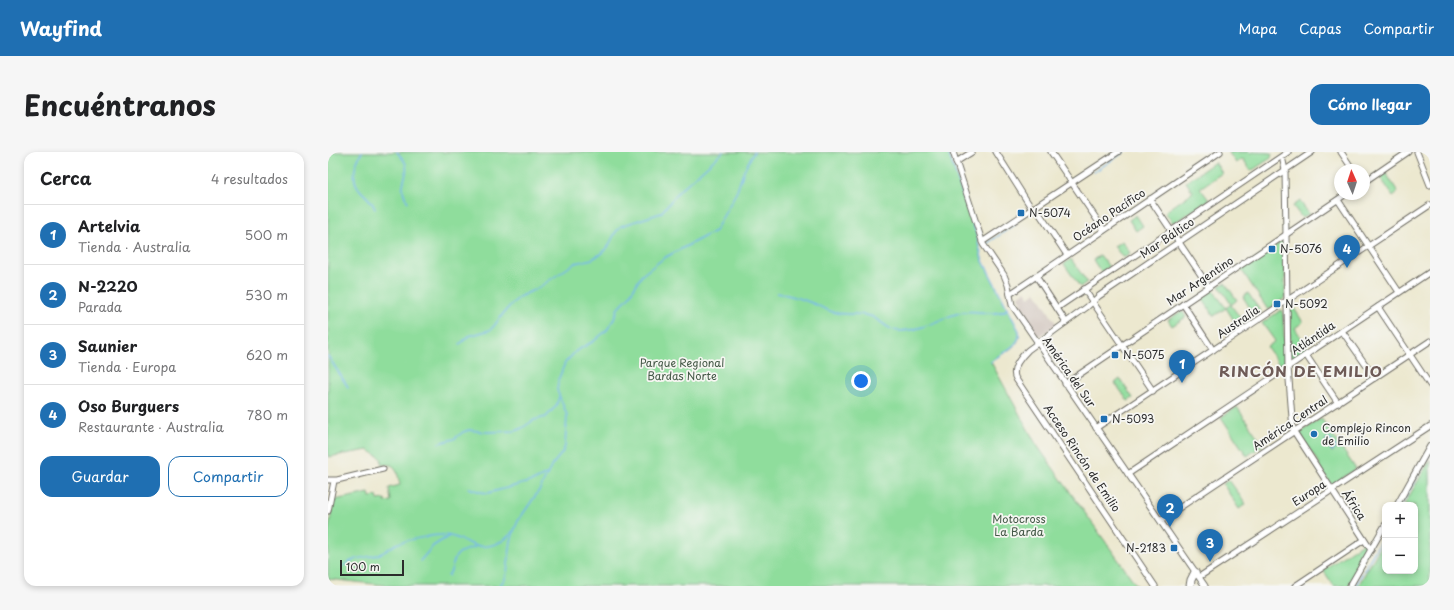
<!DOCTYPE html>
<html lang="es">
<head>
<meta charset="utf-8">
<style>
	body { margin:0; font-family:"Playpen Sans",sans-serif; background:#f6f6f6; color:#202124 }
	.controls { position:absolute; right:12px; bottom:12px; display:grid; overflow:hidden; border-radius:8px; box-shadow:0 2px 6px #0003 }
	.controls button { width:36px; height:36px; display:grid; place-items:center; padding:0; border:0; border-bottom:1px solid #e0e0e0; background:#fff; color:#202124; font:20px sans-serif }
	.compass { position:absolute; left:1006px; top:12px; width:36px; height:36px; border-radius:50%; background:#fff; box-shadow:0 2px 6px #0003; rotate:357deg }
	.scale { position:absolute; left:12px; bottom:10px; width:64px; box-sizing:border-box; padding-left:4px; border:2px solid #2b2b2b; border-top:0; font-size:11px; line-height:14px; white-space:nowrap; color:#2b2b2b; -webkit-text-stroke:3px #f6f6f2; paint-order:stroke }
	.you { position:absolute; left:533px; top:229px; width:14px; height:14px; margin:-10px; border:3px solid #fff; border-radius:50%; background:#1a73e8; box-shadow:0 0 0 6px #1a73e833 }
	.badge { display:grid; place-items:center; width:26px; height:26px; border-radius:50%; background:#1f6fb2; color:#fff; font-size:13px; font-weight:700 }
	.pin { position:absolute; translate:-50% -33px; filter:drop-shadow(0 1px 2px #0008) }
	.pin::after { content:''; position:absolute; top:21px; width:14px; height:12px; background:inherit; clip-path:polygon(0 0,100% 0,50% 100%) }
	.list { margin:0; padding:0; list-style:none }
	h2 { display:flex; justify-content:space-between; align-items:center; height:52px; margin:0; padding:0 16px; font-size:17px }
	h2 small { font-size:13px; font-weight:400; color:#757577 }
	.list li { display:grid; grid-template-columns:26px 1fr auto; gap:12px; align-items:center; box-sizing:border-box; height:60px; padding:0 16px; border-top:1px solid #e0e0e0 }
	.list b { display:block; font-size:15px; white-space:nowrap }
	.list p { margin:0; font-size:13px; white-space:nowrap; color:#757577 }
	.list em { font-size:13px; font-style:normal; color:#757577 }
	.actions { display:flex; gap:8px; padding:12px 16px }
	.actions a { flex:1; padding:9px 0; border:1px solid #1f6fb2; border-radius:12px; text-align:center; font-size:14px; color:#1f6fb2 }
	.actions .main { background:#1f6fb2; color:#fff }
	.map { position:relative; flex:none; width:1102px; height:434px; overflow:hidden; border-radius:12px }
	header { display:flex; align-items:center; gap:24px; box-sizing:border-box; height:56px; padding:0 20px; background:#1f6fb2; color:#fff }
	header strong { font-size:19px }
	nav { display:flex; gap:22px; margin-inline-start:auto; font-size:14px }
	.intro { display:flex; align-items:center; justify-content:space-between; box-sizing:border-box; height:96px; padding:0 24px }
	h1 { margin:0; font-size:28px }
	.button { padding:10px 18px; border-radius:12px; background:#1f6fb2; color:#fff; font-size:14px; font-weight:700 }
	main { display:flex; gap:24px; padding:0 24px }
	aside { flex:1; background:#fff; border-radius:12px; box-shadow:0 2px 6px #0003 }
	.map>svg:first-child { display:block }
	.industrial { fill:#cec1b9 }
	.green { fill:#8fdd9c; stroke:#5d8464 }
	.water { fill:#78b8ec; stroke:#52728c }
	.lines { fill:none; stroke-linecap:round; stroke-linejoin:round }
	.stream { stroke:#78b8ec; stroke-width:1.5 }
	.minor-casing { stroke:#6f6d64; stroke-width:7 }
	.major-casing { stroke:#6f6d64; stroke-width:9 }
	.minor { stroke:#fff; stroke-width:5 }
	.major { stroke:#fff; stroke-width:7 }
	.poi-dot { fill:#1f6fb2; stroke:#f6f6f2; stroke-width:1.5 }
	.labels { text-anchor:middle; stroke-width:3.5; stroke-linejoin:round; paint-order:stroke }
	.poi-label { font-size:11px; fill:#2b2b2b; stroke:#f6f6f2; text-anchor:start }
	.street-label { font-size:11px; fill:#2b2b2b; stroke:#f6f6f2 }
	.park-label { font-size:11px; fill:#445847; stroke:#f6f6f2 }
	.district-label { font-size:15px; font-weight:bold; letter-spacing:1px; fill:#6e5b57; stroke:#f6f6f2 }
</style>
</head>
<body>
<header>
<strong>Wayfind</strong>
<nav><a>Mapa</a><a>Capas</a><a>Compartir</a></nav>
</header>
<div class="intro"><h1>Encuéntranos</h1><a class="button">Cómo llegar</a></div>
<main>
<aside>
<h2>Cerca<small>4 resultados</small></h2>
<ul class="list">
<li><span class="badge">1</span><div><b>Artelvia</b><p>Tienda · Australia</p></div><em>500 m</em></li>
<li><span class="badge">2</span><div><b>N-2220</b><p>Parada</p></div><em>530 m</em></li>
<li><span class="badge">3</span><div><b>Saunier</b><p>Tienda · Europa</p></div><em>620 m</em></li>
<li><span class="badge">4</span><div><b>Oso Burguers</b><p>Restaurante · Australia</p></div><em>780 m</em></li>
</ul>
<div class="actions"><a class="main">Guardar</a><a>Compartir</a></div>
</aside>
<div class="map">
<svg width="1102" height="434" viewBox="0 0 1102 434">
	<rect width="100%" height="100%" fill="#f6f6f2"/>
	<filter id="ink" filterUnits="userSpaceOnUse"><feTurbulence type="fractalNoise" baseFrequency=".025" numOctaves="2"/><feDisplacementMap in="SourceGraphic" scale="8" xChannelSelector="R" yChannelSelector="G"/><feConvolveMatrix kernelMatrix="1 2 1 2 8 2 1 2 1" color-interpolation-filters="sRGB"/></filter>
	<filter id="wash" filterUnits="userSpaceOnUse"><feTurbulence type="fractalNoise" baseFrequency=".012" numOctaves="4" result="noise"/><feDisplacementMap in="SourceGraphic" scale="16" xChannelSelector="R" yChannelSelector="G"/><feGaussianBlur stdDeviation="0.9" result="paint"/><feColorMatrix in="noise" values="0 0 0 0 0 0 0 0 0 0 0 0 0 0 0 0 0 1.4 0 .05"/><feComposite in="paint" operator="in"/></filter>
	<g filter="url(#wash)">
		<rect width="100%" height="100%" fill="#ece8cf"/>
		<path class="industrial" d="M697 139 701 145 708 140 729 173 710 185 688 153 696 148 693 149 690 144Z"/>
		<g class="green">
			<path d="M0 0H620L648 81 654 107 691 179C695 196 671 201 663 210L708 292 809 434H65L0 427V381L6 348 41 341 42 345 49 344 50 348 57 347V350L63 349 61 336 72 333C69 321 70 310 54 313L53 306 40 298 0 305Z"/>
			<path d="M902 0H921L923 1 925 0 944 1 943 6 923 19 915 7 908 11 901 1Z"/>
			<path d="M887 10 894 21 872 36 881 48 847 70H844L837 60 865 40 858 30Z"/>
			<path d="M1058 21 1070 40 1065 44 1052 25Z"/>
			<path d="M972 49 981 62 974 66 965 54Z"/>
			<path d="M808 63 815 74 808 79 801 68Z"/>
			<path d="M794 89 802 101 795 106 786 94Z"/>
			<path d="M955 89 957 90V146L940 158 913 117Z"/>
			<path d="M772 103 781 115 773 120 765 108Z"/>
			<path d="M743 107 759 130 752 135 736 112Z"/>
			<path d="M897 131 909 148 903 153 916 171 910 175 898 156 886 164 874 146 885 138 898 156 903 152 891 134Z"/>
			<path d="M920 141 933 160 927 164 915 145Z"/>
			<path d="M962 150 975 170 967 176 981 198 964 208 962 206Z"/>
			<path d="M953 158 955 159 957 211 952 214 939 195 947 189 934 171Z"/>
			<path d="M852 160H855L858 165 844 174 840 168Z"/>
			<path d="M792 227 805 246 800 249 787 231Z"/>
			<path d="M909 255 935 293 919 304 893 265Z"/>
			<path d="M993 266 1028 317 1005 332H1003L991 314 992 313 972 283V281Z"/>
			<path d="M1102 308V434H1030L1057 387V419H1087V353H1076Z"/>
			<path d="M901 328 918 352 911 357 895 332Z"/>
			<path d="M1036 390 1040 397 1020 434H1006L995 418Z"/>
		</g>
		<path class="water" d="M1002 286 1009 296 1004 300 997 289Z"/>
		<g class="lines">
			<g class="stream">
				<path d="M34 0C27 11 22 27 32 38 38 45 44 48 47 57"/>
				<path d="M69 0C72 4 77 8 78 13 81 27 68 31 80 50"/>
				<path d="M620 0 648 81 654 107 691 179C694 195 671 201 663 210"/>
				<path d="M766 20 796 0"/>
				<path d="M658 92 688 72"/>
				<path d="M449 141C461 143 472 146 484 151 492 154 500 160 509 161 520 163 532 161 542 164 554 168 559 179 572 179 595 179 613 165 635 160 651 157 665 166 680 157"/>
				<path d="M132 192 141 184 162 178 166 174 178 158 191 145 210 136 247 111 264 107 273 102 280 95 287 81 293 74 333 61 352 38 395 0"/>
				<path d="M0 204 20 235"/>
				<path d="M111 291 126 287 135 280 141 278 159 280 187 279 194 276 206 268 218 265 228 254 231 245"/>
				<path d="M141 336 153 340 160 341 205 329 219 322"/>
				<path d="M1073 353 1102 301"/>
				<path d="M92 409 105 394 121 384"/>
				<path d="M15 414C26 405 37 406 49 403 57 401 61 396 68 392 74 389 105 383 113 383 135 382 143 401 168 392 176 389 180 386 185 379"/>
				<path d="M120 424C124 419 124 415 126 409 128 399 139 398 147 395"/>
				<path d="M171 434 177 427 179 420 183 389 187 376 190 369 212 337 224 313 234 301 237 294 239 263 229 238 231 226 237 211 248 199 266 189 279 178 286 167 290 156 300 146 314 123 336 106 387 79 409 39 416 18 426 0"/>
				<path d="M1027 434 1057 381"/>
			</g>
		</g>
	</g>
	<g filter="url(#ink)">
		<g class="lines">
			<defs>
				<g id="minor">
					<path d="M625 0 655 92 676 123 680 133 684 153 877 434"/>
					<path d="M668 0 704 57"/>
					<path d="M723 0 776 78"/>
					<path d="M1013 0 1025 18"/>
					<path d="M1089 0 1102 33"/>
					<path d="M955 9 957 18 960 215 965 278 1043 398"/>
					<path d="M628 10 644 0"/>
					<path d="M1036 30 1080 0"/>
					<path d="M822 47 881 135"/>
					<path d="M1010 48 1071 140"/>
					<path d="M707 55 739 103"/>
					<path d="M654 90 790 0"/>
					<path d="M708 124 738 170"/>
					<path d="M756 137 825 239"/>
					<path d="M682 142 892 0"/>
					<path d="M855 152 885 198"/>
					<path d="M1050 155 1102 233"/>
					<path d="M729 156 960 0"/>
					<path d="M1014 179 1047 226"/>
					<path d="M978 203 1010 251"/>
					<path d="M737 232 1018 42"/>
					<path d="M768 276 1102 53"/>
					<path d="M800 322 1102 120"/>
					<path d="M0 328H9L55 317"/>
					<path d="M1069 353 1102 294"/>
					<path d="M0 359 6 329"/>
					<path d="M833 368 1102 189"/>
					<path d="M871 425 1102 274"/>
					<path d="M827 434 688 227C682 217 693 205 700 198L759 155 771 144 984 0"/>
					<path d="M967 434 1036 388"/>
					<path d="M1022 434 1057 373"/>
				</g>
				<path id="major" d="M862 434 863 428 867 420"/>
			</defs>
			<use href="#minor" class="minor-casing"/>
			<use href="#major" class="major-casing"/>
			<use href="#minor" class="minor"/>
			<use href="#major" class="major"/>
		</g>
	</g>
	<g class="poi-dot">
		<rect x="689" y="57" width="8" height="8" rx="2"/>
		<rect x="940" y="93" width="8" height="8" rx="2"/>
		<rect x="945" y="148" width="8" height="8" rx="2"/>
		<rect x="783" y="199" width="8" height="8" rx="2"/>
		<rect x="772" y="263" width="8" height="8" rx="2"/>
		<circle cx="986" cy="282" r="4"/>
		<rect x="842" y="392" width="8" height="8" rx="2"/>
	</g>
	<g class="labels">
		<g class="poi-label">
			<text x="701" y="65">N-5074</text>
			<text x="952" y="101">N-5076</text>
			<text x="957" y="156">N-5092</text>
			<text x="795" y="207">N-5075</text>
			<text x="784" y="271">N-5093</text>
			<text x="994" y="280">Complejo Rincon<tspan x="994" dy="13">de Emilio</tspan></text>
			<text x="838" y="400" text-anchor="end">N-2183</text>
		</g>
		<g class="street-label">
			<text transform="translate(781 63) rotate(-34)" y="4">Océano Pacífico</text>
			<text transform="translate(839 86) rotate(-34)" y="4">Mar Báltico</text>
			<text transform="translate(872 129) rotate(-34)" y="4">Mar Argentino</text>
			<text transform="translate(910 170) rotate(-34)" y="4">Australia</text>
			<text transform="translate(985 186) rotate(-34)" y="4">Atlántida</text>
			<text transform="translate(741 220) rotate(55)" y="4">América del Sur</text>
			<text transform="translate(962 271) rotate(-34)" y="4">América Central</text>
			<text transform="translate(754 306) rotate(56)" y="4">Acceso Rincón de Emilio</text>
			<text transform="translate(981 341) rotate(-33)" y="4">Europa</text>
			<text transform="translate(1026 353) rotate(57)" y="4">África</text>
		</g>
		<g class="park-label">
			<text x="354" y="215">Parque Regional<tspan x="354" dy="13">Bardas Norte</tspan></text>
			<text x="691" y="371">Motocross<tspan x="691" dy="13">La Barda</tspan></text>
		</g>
		<g class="district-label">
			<text x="973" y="225">RINCÓN DE EMILIO</text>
		</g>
	</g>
</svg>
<div class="controls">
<button>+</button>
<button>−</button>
</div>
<svg class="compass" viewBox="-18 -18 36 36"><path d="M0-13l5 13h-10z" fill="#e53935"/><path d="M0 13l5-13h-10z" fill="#757577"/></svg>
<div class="scale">100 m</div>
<div class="you"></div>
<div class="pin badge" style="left:854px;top:231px">1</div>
<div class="pin badge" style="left:842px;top:375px">2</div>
<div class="pin badge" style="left:882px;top:410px">3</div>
<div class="pin badge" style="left:1019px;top:116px">4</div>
</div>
</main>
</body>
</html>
